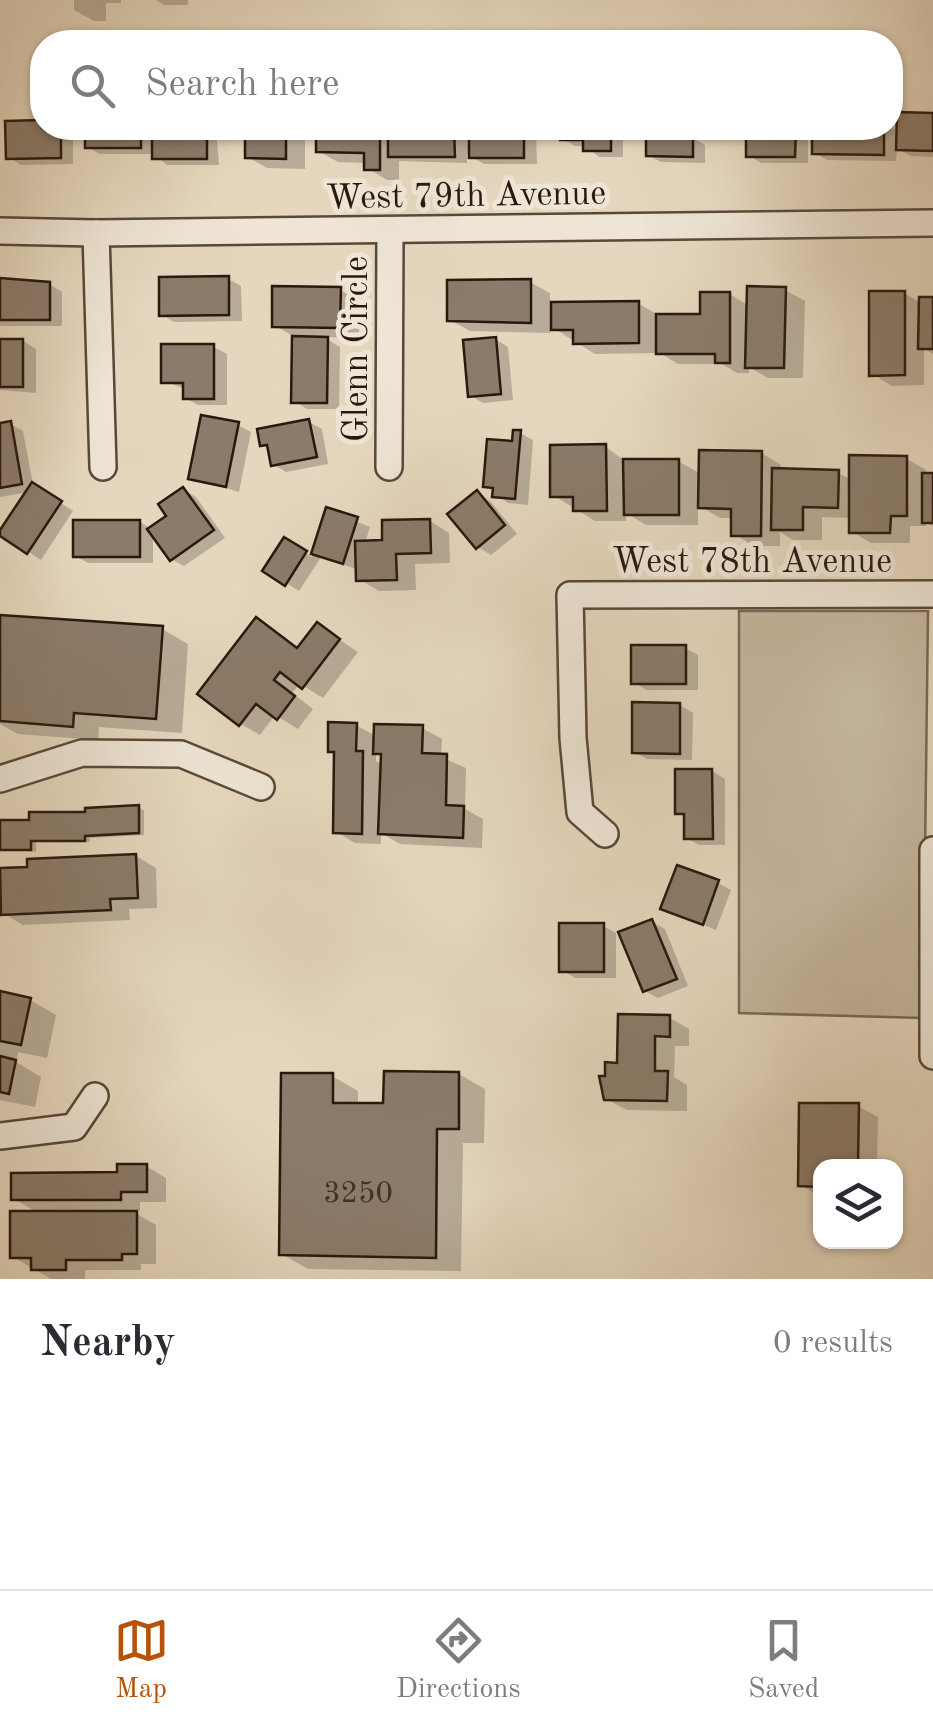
<!DOCTYPE html>
<html lang="en">
<head>
<meta charset="utf-8">
<style>
	body { margin:0; font-family:"Old Standard TT",serif; background:#f7f7f7; color:#2b2b33 }
	.controls { position:absolute; right:30px; bottom:30px; display:grid; overflow:hidden; border-radius:20px; box-shadow:0 2px 8px #0004 }
	.controls button { width:90px; height:90px; display:grid; place-items:center; padding:0; border:0; border-bottom:2px solid #e1e1e2; background:#fff; color:#2b2b33; font:50px sans-serif }
	.list { margin:0; padding:0; list-style:none }
	h2 { display:flex; justify-content:space-between; align-items:center; height:130px; margin:0; padding:0 40px; font-size:42px }
	h2 small { font-size:32px; font-weight:400; color:#7c7c81 }
	.icon { flex:none; width:55px; height:55px; fill:none; stroke:currentColor; stroke-width:2; stroke-linecap:round; stroke-linejoin:round }
	.map { position:relative; flex:none; width:933px; height:1279px; overflow:hidden }
	.search { position:absolute; background:#fff; box-shadow:0 2px 8px #0004; left:30px; right:30px; top:30px; height:110px; display:flex; align-items:center; gap:25px; box-sizing:border-box; padding:0 35px; border-radius:40px; color:#7c7c81; font-size:38px }
	.sheet { height:310px; background:#fff }
	nav { display:flex; justify-content:space-around; align-items:center; box-sizing:border-box; height:140px; border-top:2px solid #e1e1e2; background:#fff; font-size:28px; color:#7c7c81 }
	nav a { display:grid; justify-items:center; gap:5px }
	nav .on { color:#b45309 }
	.map>svg:first-child { display:block }
	.green { fill:#c5b7a0; stroke:#786857; stroke-width:2.5 }
	.shadow { fill:#0003; fill-rule:evenodd }
	.building { fill:#8b7b6a; stroke:#2a180e; stroke-width:2.5 }
	.lines { fill:none; stroke-linecap:round; stroke-linejoin:round }
	.minor-casing { stroke:#59483a; stroke-width:30 }
	.minor { stroke:#eee5d5; stroke-width:25 }
	.labels { text-anchor:middle; stroke-width:10; stroke-linejoin:round; paint-order:stroke }
	.number-label { font-size:30px; fill:#423125 }
	.street-label { font-size:35px; fill:#2a180e; stroke:#eee5d5 }
</style>
</head>
<body>
<div class="map">
<svg width="933" height="1279" viewBox="0 0 933 1279">
	<rect width="100%" height="100%" fill="#e5d7be"/>
	<filter id="stains"><feTurbulence type="fractalNoise" baseFrequency=".002" numOctaves="4"/><feColorMatrix values="0 0 0 0 .2 0 0 0 0 .09 0 0 0 0 .02 0 0 0 .5 -.17"/></filter>
	<radialGradient id="worn" r=".72"><stop offset=".6" stop-color="#630" stop-opacity="0"/><stop offset="1" stop-color="#630" stop-opacity=".3"/></radialGradient>
	<path class="green" d="M739 611H928L923 1018 739 1013Z"/>
	<g class="shadow">
		<path d="M74 0H121V3H106V21H94L74 10Z"/>
		<path d="M156 0H188V5H164Z"/>
		<path d="M933 115V157L911 156 897 148 896 161 827 160 814 152 815 128 890 127 899 132Z"/>
		<path d="M8 123H42V128L73 130V164L21 165 8 157Z"/>
		<path d="M87 128H216L219 165H167L154 154H100L87 147Z"/>
		<path d="M248 128H305V169L267 168 248 157Z"/>
		<path d="M318 128H533L536 130 537 164H484L467 154V163L399 161V180H387L367 168V163L338 162 318 151Z"/>
		<path d="M562 128H619L623 130V157H599L586 146H575L562 139Z"/>
		<path d="M648 128H695V139L705 145V163L661 162 648 155Z"/>
		<path d="M748 128H808V163H761L748 155Z"/>
		<path d="M228 279 241 286 242 321 174 322 161 314Z"/>
		<path d="M0 281 49 284 62 292V326H0Z"/>
		<path d="M530 282 550 293V304L638 303 658 315 702 317 730 294 749 306 785 290 805 301 803 378H768L749 367V373H737L722 364H678L660 353 595 354 550 326V333L470 331 450 320Z"/>
		<path d="M340 290 360 301 359 338 323 337 340 347 339 409H307L294 401V337L275 325Z"/>
		<path d="M904 293 921 303 933 299V354L924 349V385L892 386 872 374Z"/>
		<path d="M495 339 508 347 513 400 483 403 470 395Z"/>
		<path d="M0 341H23L36 349V393L0 390Z"/>
		<path d="M214 347 227 354V405H198L185 398V389L164 381Z"/>
		<path d="M309 422 322 429 328 464 286 472 273 464 270 449 263 445Z"/>
		<path d="M10 424 23 431 33 485 73 511 41 560 1 534 29 492 0 497V426Z"/>
		<path d="M238 425 251 432 239 492 191 478Z"/>
		<path d="M520 433 533 440 528 505 508 503 486 486Z"/>
		<path d="M606 447 625 461H678L701 474 761 453 781 465V471L838 473 852 480 907 459 926 470V475H933V526L926 522V526H910V543H871L851 531V518L822 517V540H793L780 532V546H754L734 534V518H720L698 505V525H646L626 513V521H595L553 495Z"/>
		<path d="M183 490 196 497 225 538 184 566 171 559 153 533V563H88L75 556 140 522 152 529 170 517Z"/>
		<path d="M477 493 490 501 517 534 491 555 478 547 451 515Z"/>
		<path d="M327 510 370 527 365 543H385L430 521 449 533 450 563 415 564 416 590 379 591 359 579V570L321 557 299 591 266 570 285 540 312 557Z"/>
		<path d="M0 617 162 629 188 644 182 733 99 727 98 740 18 734 0 724Z"/>
		<path d="M256 620 299 649 318 625 358 652 323 698 300 684 292 693 313 709 298 729 275 715 260 735 241 724Z"/>
		<path d="M685 648 698 655V690H646L634 682Z"/>
		<path d="M680 705 693 713 692 760 647 759 634 752Z"/>
		<path d="M356 725 376 736 422 728 442 739 441 757 466 768 465 809 483 819 482 848 400 844 381 833V844L355 843 335 831 336 754 330 750ZM376 752 383 757V765L376 761Z"/>
		<path d="M712 771 725 779V845H699L686 838V818L678 813Z"/>
		<path d="M139 807 144 811V835L90 838V842H36V852L3 848 87 814Z"/>
		<path d="M136 856 156 868 157 908 129 909 130 920 23 925 4 914Z"/>
		<path d="M718 883 731 890 716 930 663 908Z"/>
		<path d="M652 922 665 929 688 986 658 998 645 991Z"/>
		<path d="M603 926 616 933V978H575L562 970Z"/>
		<path d="M0 994 30 1000 56 1015 47 1058 18 1052 16 1062 41 1077 35 1107 0 1100Z"/>
		<path d="M670 1018 689 1029V1046H675L674 1077 687 1085V1111L627 1110 606 1099 619 1065Z"/>
		<path d="M459 1074 485 1089 484 1143H463L461 1271 308 1269 282 1254 332 1076 358 1091V1106H386Z"/>
		<path d="M858 1106 878 1117 877 1166H820V1196L800 1185Z"/>
		<path d="M146 1166 166 1178V1202H140V1210H130L156 1225V1264H141V1270H85V1279H51L13 1257 40 1214 14 1199Z"/>
	</g>
	<g class="building">
		<path d="M897 112 933 113V151L896 150Z"/>
		<path d="M42 120V128H61V158L6 159 5 121Z"/>
		<rect x="85" y="128" width="56" height="20"/>
		<rect x="152" y="128" width="55" height="31"/>
		<path d="M245 128H286V159L245 158Z"/>
		<path d="M316 128H373L372 138H380V170H364V153L316 152Z"/>
		<path d="M388 128H454L455 157H388Z"/>
		<rect x="469" y="128" width="55" height="30"/>
		<path d="M560 128H611V151H583V140H560Z"/>
		<path d="M646 128H683V134L693 135V157L646 156Z"/>
		<path d="M746 128H796L795 157H746Z"/>
		<path d="M812 128H884V155L812 154Z"/>
		<path d="M229 276V315L159 316V277Z"/>
		<path d="M0 278 50 282V320H0Z"/>
		<path d="M531 279V323L447 321V280Z"/>
		<path d="M272 286 341 287 340 328 272 327Z"/>
		<path d="M747 286 786 287 784 368H745Z"/>
		<path d="M869 291H905V375L869 376Z"/>
		<path d="M700 292H730V363H715V354H656V314H700Z"/>
		<path d="M919 297H933V349H918Z"/>
		<path d="M639 301V343L573 344V330H551V302Z"/>
		<path d="M292 336 328 337 327 403H291Z"/>
		<path d="M496 337 501 394 468 397 463 340Z"/>
		<rect x="0" y="339" width="23" height="48"/>
		<path d="M161 344H214V399H183V383H161Z"/>
		<path d="M201 415 239 422 226 487 188 479Z"/>
		<path d="M309 419 317 457 271 466 267 445 260 446 257 429Z"/>
		<path d="M11 421 22 484 0 488V423Z"/>
		<path d="M513 430H521L515 499 492 497 493 488 483 487 487 439 512 441Z"/>
		<path d="M606 444 607 511H573V497H550V445Z"/>
		<path d="M699 450 762 451 761 536H731V509L698 508Z"/>
		<path d="M849 455 907 456V516H891L890 533H849Z"/>
		<path d="M623 459H679V515H624Z"/>
		<path d="M772 468 839 470 838 508 803 507V530H771Z"/>
		<rect x="922" y="473" width="11" height="50"/>
		<path d="M32 482 62 501 27 554 0 536V530Z"/>
		<path d="M183 487 214 530 170 561 147 529 166 516 158 504Z"/>
		<path d="M477 490 505 525 476 549 447 514Z"/>
		<path d="M326 507 358 517 343 564 311 554Z"/>
		<path d="M430 519 431 553 396 554 397 580 356 581 355 541 382 540V520Z"/>
		<rect x="73" y="520" width="67" height="37"/>
		<path d="M284 537 307 551 285 586 262 571Z"/>
		<path d="M0 615 163 626 156 719 74 713 73 727 0 721Z"/>
		<path d="M256 617 297 648 317 622 340 639 302 689 280 672 274 680 295 696 277 720 256 704 239 726 197 694Z"/>
		<rect x="631" y="645" width="55" height="39"/>
		<path d="M632 702 680 703V754L632 753Z"/>
		<path d="M328 722 357 723 356 751H363L362 834 333 833 334 752H328Z"/>
		<path d="M374 724 423 725 422 753 447 754 446 805 464 806 463 838 378 834 381 754H373Z"/>
		<path d="M675 769H712L713 839H684V814H675Z"/>
		<path d="M139 805V833L85 836V841H31V850H0V820H29V812H85V808Z"/>
		<path d="M136 854 138 898 110 899 111 910 1 915 0 868 27 867V859Z"/>
		<path d="M677 865 719 880 703 925 660 909Z"/>
		<path d="M652 919 677 979 643 992 618 932Z"/>
		<rect x="559" y="923" width="45" height="49"/>
		<path d="M0 991 31 998 21 1045 0 1041Z"/>
		<path d="M618 1014 670 1015V1037L655 1036V1071H668L667 1101 604 1100 599 1076H605V1062L617 1063Z"/>
		<path d="M0 1056 16 1060 9 1094 0 1092Z"/>
		<path d="M384 1071 459 1072V1129H437L436 1258 279 1255 281 1073H333V1103H383Z"/>
		<path d="M799 1103H859L858 1166H820V1187L798 1186Z"/>
		<path d="M117 1164H147V1192H121V1200H11V1173L117 1172Z"/>
		<path d="M10 1211H137V1254H122V1260H66V1270H31V1258H10Z"/>
	</g>
	<g class="lines">
		<defs>
			<g id="minor">
				<path d="M0 231 96 233 933 223"/>
				<path d="M96 233 103 467"/>
				<path d="M389 467 390 230"/>
				<path d="M0 779 82 753 181 754 261 787"/>
				<path d="M605 834 580 812 573 738 570 595 933 594"/>
				<path d="M933 850V1056"/>
				<path d="M0 1136 74 1127 95 1096"/>
			</g>
		</defs>
		<use href="#minor" class="minor-casing"/>
		<use href="#minor" class="minor"/>
	</g>
	<g class="labels">
		<g class="number-label">
			<text x="358" y="1202">3250</text>
		</g>
		<g class="street-label">
			<text transform="translate(466 194) rotate(-1)" y="12">West 79th Avenue</text>
			<text transform="translate(355 349) rotate(-90)" y="12">Glenn Circle</text>
			<text x="752" y="572">West 78th Avenue</text>
		</g>
	</g>
	<rect width="100%" height="100%" filter="url(#stains)"/>
	<rect width="100%" height="100%" fill="url(#worn)"/>
</svg>
<div class="controls">
<button><svg class="icon" aria-label="layers" viewBox="0 0 24 24"><path d="M12 4l9 5-9 5-9-5zM3 14l9 5 9-5"/></svg></button>
</div>
<div class="search"><svg class="icon" aria-label="search" viewBox="0 0 24 24"><circle cx="10" cy="10" r="6"/><path d="M15 15l6 6"/></svg>Search here</div>
</div>
<section class="sheet">
<h2>Nearby<small>0 results</small></h2>
<ul class="list">
</ul>
</section>
<nav>
<a class="on"><svg class="icon" aria-label="map" viewBox="0 0 24 24"><path d="M3 6l6-2 6 2 6-2v14l-6 2-6-2-6 2zM9 4v14M15 6v14"/></svg>Map</a>
<a><svg class="icon" aria-label="directions" viewBox="0 0 24 24"><path d="M12 3l9 9-9 9-9-9zM9 14v-3h6M13 9l2 2-2 2"/></svg>Directions</a>
<a><svg class="icon" aria-label="saved" viewBox="0 0 24 24"><path d="M7 4h10v16l-5-4-5 4z"/></svg>Saved</a>
</nav>
</body>
</html>
